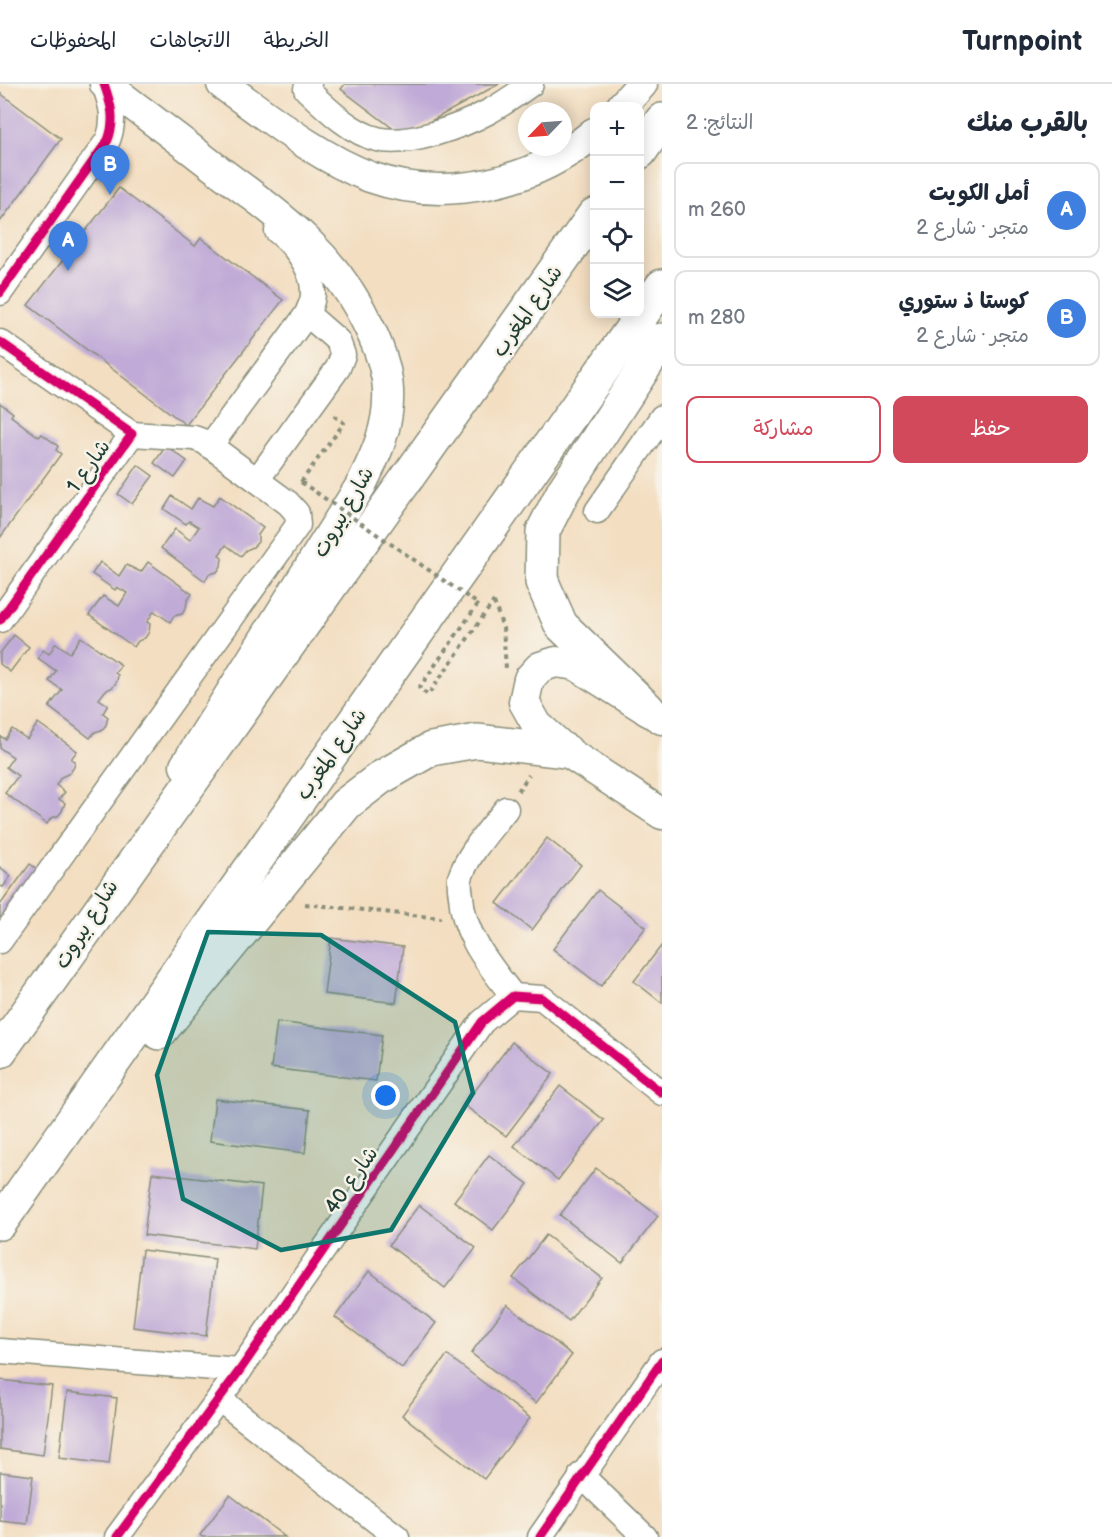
<!DOCTYPE html>
<html lang="ar">
<head>
<meta charset="utf-8">
<style>
	body { margin:0; font-family:"Balsamiq Sans","Playpen Sans Arabic",sans-serif; background:#f6f6f7; color:#1f2937; direction:rtl }
	.controls { position:absolute; right:18px; top:18px; display:grid; overflow:hidden; border-radius:12px; box-shadow:0 3px 15px #0003 }
	.controls button { width:54px; height:54px; display:grid; place-items:center; padding:0; border:0; border-bottom:2px solid #e0e1e3; background:#fff; color:#1f2937; font:30px sans-serif }
	.compass { position:absolute; left:518px; top:18px; width:54px; height:54px; border-radius:50%; background:#fff; box-shadow:0 3px 15px #0003; rotate:245deg }
	.you { position:absolute; left:386px; top:1012px; width:21px; height:21px; margin:-15px; border:4px solid #fff; border-radius:50%; background:#1a73e8; box-shadow:0 0 0 9px #1a73e833 }
	.badge { display:grid; place-items:center; width:39px; height:39px; border-radius:50%; background:#d1495b; color:#fff; font-size:20px; font-weight:700 }
	.pin { position:absolute; translate:-50% -50px; filter:drop-shadow(0 2px 3px #0008) }
	.pin::after { content:''; position:absolute; top:32px; width:21px; height:18px; background:inherit; clip-path:polygon(0 0,100% 0,50% 100%) }
	.list { margin:0; padding:0; list-style:none }
	h2 { display:flex; justify-content:space-between; align-items:center; height:78px; margin:0; padding:0 24px; font-size:26px }
	h2 small { font-size:20px; font-weight:400; color:#747a83 }
	.list li { display:grid; grid-template-columns:39px 1fr auto; gap:18px; align-items:center; box-sizing:border-box; height:96px; margin:0 12px 12px; padding:0 12px; border:2px solid #e0e1e3; border-radius:12px }
	.list b { display:block; font-size:22px; white-space:nowrap }
	.list p { margin:0; font-size:20px; white-space:nowrap; color:#747a83 }
	.list em { font-size:20px; font-style:normal; color:#747a83 }
	.actions { display:flex; gap:12px; padding:18px 24px }
	.actions a { flex:1; padding:14px 0; border:2px solid #d1495b; border-radius:12px; text-align:center; font-size:21px; color:#d1495b }
	.actions .main { background:#d1495b; color:#fff }
	.icon { flex:none; width:33px; height:33px; fill:none; stroke:currentColor; stroke-width:2; stroke-linecap:round; stroke-linejoin:round }
	.map { position:relative; flex:none; width:662px; height:1453px; overflow:hidden; direction:ltr }
	header { display:flex; align-items:center; gap:36px; box-sizing:border-box; height:84px; padding:0 30px; background:#fff; border-bottom:2px solid #e0e1e3 }
	header strong { font-size:28px }
	nav { display:flex; gap:33px; margin-inline-start:auto; font-size:21px }
	main { display:flex }
	aside { flex:1; background:#fff }
	.map>svg:first-child { display:block }
	.building { fill:#c0aad7 }
	.lines { fill:none; stroke-linecap:round; stroke-linejoin:round }
	.minor-casing { stroke:#898e7a; stroke-width:27 }
	.major-casing { stroke:#898e7a; stroke-width:33 }
	.highway-casing { stroke:#898e7a; stroke-width:36 }
	.path { stroke:#898e7a; stroke-width:4; stroke-dasharray:4.5 4.5; stroke-linecap:butt }
	.minor { stroke:#fff; stroke-width:24 }
	.major { stroke:#fff; stroke-width:30 }
	.highway { stroke:#fff; stroke-width:33 }
	.path-bridge { stroke:#898e7a; stroke-width:4; stroke-dasharray:4.5 4.5; stroke-linecap:butt }
	.cycleway-casing { stroke:#f7f3e8; stroke-width:13 }
	.cycleway { stroke:#d6006c; stroke-width:9 }
	.marked { fill:#0f766e; fill-opacity:0.2; stroke:#0f766e; stroke-width:4.5; stroke-linejoin:round }
	.labels { text-anchor:middle; stroke-width:5; stroke-linejoin:round; paint-order:stroke }
	.street-label { font-size:21px; fill:#1f3d34; stroke:#f7f3e8 }
</style>
</head>
<body>
<header>
<strong>Turnpoint</strong>
<nav><a>الخريطة</a><a>الاتجاهات</a><a>المحفوظات</a></nav>
</header>
<main>
<aside>
<h2>بالقرب منك<small>النتائج: 2</small></h2>
<ul class="list">
<li><span class="badge" style="background:#3f7fe0">A</span><div><b>أمل الكويت</b><p>متجر · شارع 2</p></div><em>260 m</em></li>
<li><span class="badge" style="background:#3f7fe0">B</span><div><b>كوستا ذ ستوري</b><p>متجر · شارع 2</p></div><em>280 m</em></li>
</ul>
<div class="actions"><a class="main">حفظ</a><a>مشاركة</a></div>
</aside>
<div class="map">
<svg width="662" height="1453" viewBox="0 0 662 1453">
	<rect width="100%" height="100%" fill="#f7f3e8"/>
	<filter id="ink" filterUnits="userSpaceOnUse"><feTurbulence type="fractalNoise" baseFrequency=".0167" numOctaves="2"/><feDisplacementMap in="SourceGraphic" scale="12" xChannelSelector="R" yChannelSelector="G"/><feConvolveMatrix kernelMatrix="1 2 1 2 8 2 1 2 1" color-interpolation-filters="sRGB"/></filter>
	<filter id="wash" filterUnits="userSpaceOnUse"><feTurbulence type="fractalNoise" baseFrequency=".008" numOctaves="4" result="noise"/><feDisplacementMap in="SourceGraphic" scale="24" xChannelSelector="R" yChannelSelector="G"/><feGaussianBlur stdDeviation="1.35" result="paint"/><feColorMatrix in="noise" values="0 0 0 0 0 0 0 0 0 0 0 0 0 0 0 0 0 1.4 0 .05"/><feComposite in="paint" operator="in"/></filter>
	<g filter="url(#wash)">
		<rect width="100%" height="100%" fill="#f3dec1"/>
		<g id="blocks">
			<g class="building">
				<path d="M345 0H499L403 52 341 5Z"/>
				<path d="M0 9 61 55 0 138Z"/>
				<path d="M119 104 195 162 201 154 283 216 186 341 28 221Z"/>
				<path d="M0 319 13 329 11 332 39 353 42 350 58 362 56 366 61 370 0 454Z"/>
				<path d="M166 362 187 377 175 394 154 379Z"/>
				<path d="M138 381 153 392 132 420 118 410Z"/>
				<path d="M172 412 191 425 198 414 213 422 220 412 263 444 258 451V458L253 463 246 466 241 472 226 461 219 471 222 474 221 482 217 488 209 490 205 497 161 464 175 445 190 456 199 443 189 437 186 440 164 425Z"/>
				<path d="M100 478 119 492 126 481 141 488 148 478 192 510 187 517 186 524 182 530 174 532 170 538 154 527 147 538 150 540 149 548 145 554 138 557 134 563 89 531 103 512 119 522 127 509 117 503 115 506 92 490Z"/>
				<path d="M14 551 29 563 10 588 0 580V569Z"/>
				<path d="M81 553 121 581 115 589 118 591 117 597 113 603 105 607 99 615 108 621 103 629 108 633 106 641 102 646 95 648 90 654 49 623 62 606 49 597 56 587 38 574 43 566 49 570 56 559 70 569Z"/>
				<path d="M38 639 77 667 71 675 75 677 74 683 70 689 61 693 56 701 65 708 59 715 65 719 62 727 58 732 51 734 47 740 5 709 18 692 6 683 13 673 0 664V652L5 655 12 645 27 655Z"/>
				<path d="M547 754 581 781 532 846 497 819Z"/>
				<path d="M30 780 46 791 11 841 0 833V821Z"/>
				<path d="M0 783 11 792 3 803 0 802Z"/>
				<path d="M598 806 646 843 601 902 553 865Z"/>
				<path d="M331 854 403 863 396 919 324 910Z"/>
				<path d="M662 861V919L634 897Z"/>
				<path d="M277 938 382 951 376 997 271 984Z"/>
				<path d="M512 958 553 990 506 1052 464 1021Z"/>
				<path d="M560 1002 604 1036 558 1096 514 1062Z"/>
				<path d="M215 1015 310 1026 305 1069 210 1057Z"/>
				<path d="M489 1071 528 1100 493 1146 454 1117Z"/>
				<path d="M596 1084 658 1132 622 1179 560 1131Z"/>
				<path d="M152 1089 262 1102 255 1165 144 1151Z"/>
				<path d="M419 1121 476 1164 445 1204 389 1161Z"/>
				<path d="M546 1151 602 1194 569 1237 513 1194Z"/>
				<path d="M142 1166 215 1175 206 1252 133 1243Z"/>
				<path d="M369 1187 436 1239 402 1284 335 1233Z"/>
				<path d="M507 1221 572 1271 536 1319 471 1269Z"/>
				<path d="M447 1271 530 1334 484 1395 402 1331Z"/>
				<path d="M0 1296 52 1302 43 1371 0 1365Z"/>
				<path d="M67 1308 117 1314 109 1380 59 1374Z"/>
				<path d="M0 1388 33 1392 27 1440 0 1437Z"/>
				<path d="M230 1411 285 1453H202L200 1451Z"/>
			</g>
		</g>
	</g>
	<g filter="url(#ink)">
		<use href="#blocks" fill-opacity="0" stroke="#898e7a" stroke-width="1.5"/>
		<g class="lines">
			<defs>
				<g id="minor">
					<path d="M309 0 306 5C325 23 351 49 377 55 407 63 462 42 488 28 503 20 517 10 531 0"/>
					<path d="M0 209 108 56C116 35 111 20 104 0"/>
					<path d="M0 258 132 350"/>
					<path d="M210 362 307 230C308 226 311 221 312 217 318 191 296 162 277 147"/>
					<path d="M257 396 338 284 343 271 338 257 307 230"/>
					<path d="M597 427 662 333"/>
					<path d="M0 536 132 350"/>
					<path d="M506 725C490 746 468 769 460 794 459 799 460 806 461 812 463 851 490 882 513 912"/>
					<path d="M0 857 298 441 297 429 288 419 205 358 194 354 132 350"/>
					<path d="M0 1267 240 1286"/>
					<path d="M219 1315 397 1453"/>
					<path d="M581 1391 645 1453"/>
					<path d="M117 1453 240 1286 482 938 513 912 542 914 662 1009"/>
					<path d="M540 1453 662 1277"/>
				</g>
				<g id="major">
					<path d="M105 0C142 28 178 55 214 83 279 131 335 169 370 245 379 264 387 285 388 306 390 341 376 371 361 401L185 682"/>
					<path d="M222 0C267 32 317 73 370 93 446 120 534 99 594 49"/>
					<path d="M622 22 642 0"/>
					<path d="M662 635 576 581 556 578 540 583 529 595 524 618 537 641 566 667 662 730"/>
				</g>
				<g id="highway">
					<path d="M640 68 662 36"/>
					<path d="M648 625 561 541 542 498 543 447 564 406 662 256"/>
					<path d="M159 949 346 720 380 694 431 665 477 657 566 667"/>
					<path d="M0 967 594 131"/>
					<path d="M0 1139 662 202"/>
				</g>
			</defs>
			<use href="#minor" class="minor-casing"/>
			<use href="#major" class="major-casing"/>
			<use href="#highway" class="highway-casing"/>
			<g class="path">
				<path d="M301 398 344 339 333 331 331 333"/>
				<path d="M494 518 503 544 506 584"/>
				<path d="M478 520 419 604 428 611 494 517"/>
				<path d="M518 707 529 691"/>
				<path d="M305 820 441 834"/>
			</g>
			<use href="#minor" class="minor"/>
			<use href="#major" class="major"/>
			<use href="#highway" class="highway"/>
			<path class="path-bridge" d="M301 398 478 520"/>
			<defs>
				<g id="cycleway">
					<path d="M0 209 108 56C116 35 111 20 104 0"/>
					<path d="M0 258 132 350 0 536"/>
					<path d="M117 1453 240 1286 482 938 513 912 542 914 662 1009"/>
					<path d="M540 1453 662 1277"/>
				</g>
			</defs>
			<use href="#cycleway" class="cycleway-casing"/>
			<use href="#cycleway" class="cycleway"/>
		</g>
	</g>
	<path class="marked" d="M208 848 321 851 455 938 473 1009 391 1146 281 1166 183 1115 157 991Z"/>
	<g class="labels">
		<g class="street-label">
			<text transform="translate(527 227) rotate(-55)" y="7">شارع المغرب</text>
			<text transform="translate(88 382) rotate(-55)" y="7">شارع 1</text>
			<text transform="translate(343 428) rotate(-60)" y="7">شارع بيروت</text>
			<text transform="translate(331 670) rotate(-55)" y="7">شارع المغرب</text>
			<text transform="translate(86 840) rotate(-58)" y="7">شارع بيروت</text>
			<text transform="translate(351 1096) rotate(-55)" y="7">شارع 40</text>
		</g>
	</g>
</svg>
<div class="controls">
<button>+</button>
<button>−</button>
<button><svg class="icon" aria-label="locate" viewBox="0 0 24 24"><circle cx="12" cy="12" r="6"/><path d="M12 2v4M12 18v4M2 12h4M18 12h4"/></svg></button>
<button><svg class="icon" aria-label="layers" viewBox="0 0 24 24"><path d="M12 4l9 5-9 5-9-5zM3 14l9 5 9-5"/></svg></button>
</div>
<svg class="compass" viewBox="-18 -18 36 36"><path d="M0-13l5 13h-10z" fill="#e53935"/><path d="M0 13l5-13h-10z" fill="#747a83"/></svg>
<div class="you"></div>
<div class="pin badge" style="left:68px;top:187px;background:#3f7fe0">A</div>
<div class="pin badge" style="left:110px;top:111px;background:#3f7fe0">B</div>
</div>
</main>
</body>
</html>
